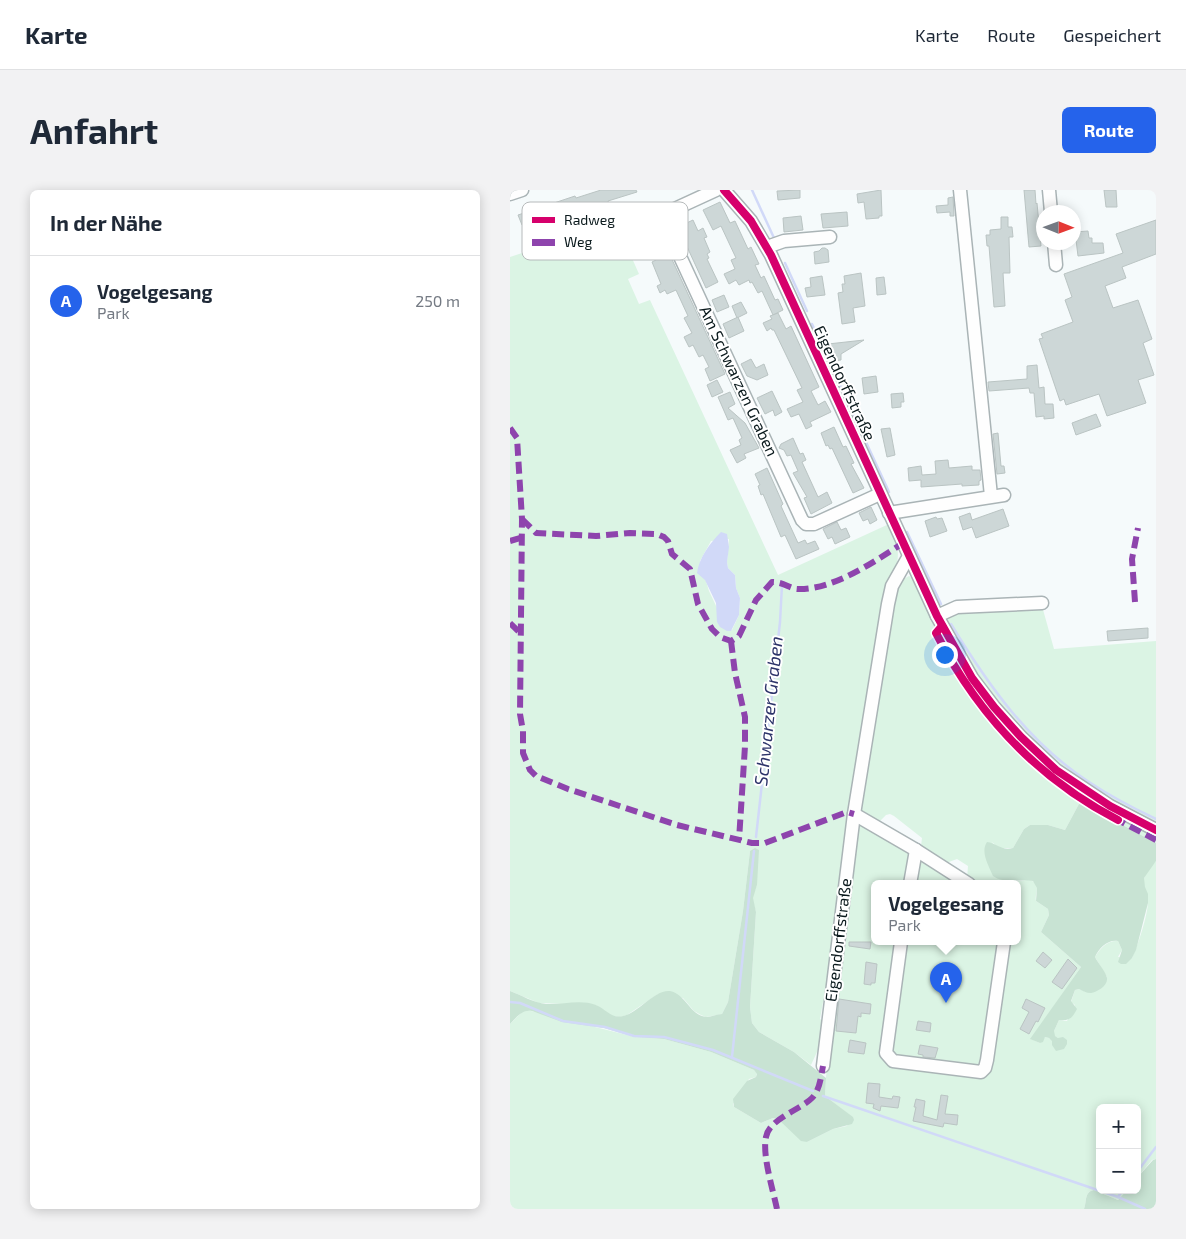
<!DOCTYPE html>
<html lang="de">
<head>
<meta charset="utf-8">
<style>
	body { margin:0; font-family:"Exo 2",sans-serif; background:#f2f2f3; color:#1f2937 }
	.controls { position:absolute; right:15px; bottom:15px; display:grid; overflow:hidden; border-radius:8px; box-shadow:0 2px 12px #0003 }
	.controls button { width:45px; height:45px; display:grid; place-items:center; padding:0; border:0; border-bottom:1px solid #e0e1e3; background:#fff; color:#1f2937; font:25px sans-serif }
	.compass { position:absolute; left:526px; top:15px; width:45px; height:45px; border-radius:50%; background:#fff; box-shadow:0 2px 12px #0003; rotate:91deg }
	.you { position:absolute; left:434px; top:464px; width:18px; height:18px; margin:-12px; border:4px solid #fff; border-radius:50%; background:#1a73e8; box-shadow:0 0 0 8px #1a73e833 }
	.badge { display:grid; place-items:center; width:32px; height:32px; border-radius:50%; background:#2563eb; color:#fff; font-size:16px; font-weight:700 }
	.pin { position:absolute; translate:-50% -41px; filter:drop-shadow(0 1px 2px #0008) }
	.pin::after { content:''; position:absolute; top:26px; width:18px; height:15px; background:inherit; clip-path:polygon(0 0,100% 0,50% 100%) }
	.popup { position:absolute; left:361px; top:690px; width:150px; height:65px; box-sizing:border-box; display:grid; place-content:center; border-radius:8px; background:#fff; filter:drop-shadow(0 1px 4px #0005); font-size:16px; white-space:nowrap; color:#747a83 }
	.popup b { font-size:19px; color:#1f2937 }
	.popup::after { content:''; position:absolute; left:50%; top:100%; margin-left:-10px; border:10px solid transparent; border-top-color:#fff }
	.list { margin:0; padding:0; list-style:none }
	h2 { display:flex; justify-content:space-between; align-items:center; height:65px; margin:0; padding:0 20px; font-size:21px }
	h2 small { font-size:16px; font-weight:400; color:#747a83 }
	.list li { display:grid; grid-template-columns:32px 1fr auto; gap:15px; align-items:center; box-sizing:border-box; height:90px; padding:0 20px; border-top:1px solid #e0e1e3 }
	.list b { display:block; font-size:19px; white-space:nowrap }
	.list p { margin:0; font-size:16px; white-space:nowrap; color:#747a83 }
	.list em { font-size:16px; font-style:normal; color:#747a83 }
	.map { position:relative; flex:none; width:646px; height:1019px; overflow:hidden; border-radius:8px }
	header { display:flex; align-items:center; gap:30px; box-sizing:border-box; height:70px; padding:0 25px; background:#fff; border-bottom:1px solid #e0e1e3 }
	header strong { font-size:24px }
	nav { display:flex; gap:28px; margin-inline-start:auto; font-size:18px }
	.intro { display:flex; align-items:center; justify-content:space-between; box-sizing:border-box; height:120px; padding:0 30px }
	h1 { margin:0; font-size:35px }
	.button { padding:12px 22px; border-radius:8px; background:#2563eb; color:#fff; font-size:18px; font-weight:700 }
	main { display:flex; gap:30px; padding:0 30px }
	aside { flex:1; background:#fff; border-radius:8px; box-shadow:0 2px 12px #0003 }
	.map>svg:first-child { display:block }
	.green { fill:#dbf4e4; fill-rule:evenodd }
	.forest { fill:#c8e3d3 }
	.water { fill:#d1d9f8 }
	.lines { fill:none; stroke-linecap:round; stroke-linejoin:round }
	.stream { stroke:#d1d9f8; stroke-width:2.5 }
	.building { fill:#cdd7d7; stroke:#bac4c3 }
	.minor-casing { stroke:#aab4b6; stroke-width:15 }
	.minor { stroke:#fefefe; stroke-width:12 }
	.quiet { stroke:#8e44ad; stroke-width:6; stroke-dasharray:12 6; stroke-linecap:butt }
	.cycleway-casing { stroke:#fff; stroke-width:11 }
	.cycleway { stroke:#d6006c; stroke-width:8 }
	.labels { text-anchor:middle; stroke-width:4; stroke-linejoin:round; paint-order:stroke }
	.street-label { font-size:16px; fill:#0a191c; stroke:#fff }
	.water-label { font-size:18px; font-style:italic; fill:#2c3369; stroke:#fff }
	.key { fill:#fff; stroke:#b6babb; stroke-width:1 }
	.key-label { font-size:14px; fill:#0a191c }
</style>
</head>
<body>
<header>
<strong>Karte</strong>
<nav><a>Karte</a><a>Route</a><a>Gespeichert</a></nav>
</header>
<div class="intro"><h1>Anfahrt</h1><a class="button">Route</a></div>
<main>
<aside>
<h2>In der Nähe<small></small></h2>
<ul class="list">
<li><span class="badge">A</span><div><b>Vogelgesang</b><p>Park</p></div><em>250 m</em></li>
</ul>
</aside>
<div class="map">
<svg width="646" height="1019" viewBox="0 0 646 1019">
	<rect width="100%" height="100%" fill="#f5fafb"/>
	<g class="green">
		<path d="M106 32 129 84 118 89 129 114 140 110 268 385 379 334C387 353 391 361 385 382L319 808 313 812 310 829 315 833 312 851 301 875 284 862 249 842 242 833 240 817 246 722 242 708 247 695 240 661 233 721 218 812 212 824 196 827 191 825 184 821 173 808 148 804 117 825 110 827 102 826 86 815 29 813 0 801V67ZM219 349 217 372 218 378 225 385 226 398 230 408 229 425 222 440 207 432V418L199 401 190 371 201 351Z"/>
		<path d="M399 386 403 389 425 435 457 489 558 596 599 621 646 645V653L570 612 555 640 538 635H520L514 639 503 658H489L482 652 506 692C513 690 526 687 527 698 527 703 525 706 526 711L538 719 539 725 531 742 571 777 521 849 530 853 535 847 539 848 543 851 548 848 544 846V841L549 830 557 831 565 815 561 812 565 800 569 799 576 802 597 787 585 767C590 758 598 750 608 751L612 760 608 767 622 768C628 755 638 725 638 711 638 703 632 695 634 688 636 682 642 675 646 671V969L642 970 627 988V918H590V1000H617L608 1010 584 1000C574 1002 577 1011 574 1019H0V834L12 822 17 820 125 847 154 849 201 862 244 880 247 883 246 887 239 889 223 914 224 917 251 933 263 928 268 929 297 952 323 939 337 936 342 927 315 906 316 887 347 636 352 632 456 694H365V752H507V694H465L457 689 458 676 447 669 436 673 411 656 412 648 384 626 380 624 376 625 369 632 354 625 350 619 384 408 390 391Z"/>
		<path d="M532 416 544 459 646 451V635C633 628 618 622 605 615 551 582 504 537 467 485 457 470 448 452 438 436L437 428 447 421Z"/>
	</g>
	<g class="forest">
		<path d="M570 612 646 653V671L634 688 635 697 638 704V713L626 760 622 768 616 774H611L608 772 612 760 608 751C598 749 589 758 585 767 588 773 596 782 597 788 598 796 587 802 581 803 576 803 573 801 569 799L565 800 561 811 567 819C562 828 560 831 549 830L544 841 545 846 548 848 553 847 557 850V854L554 859 546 861 542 855V851L539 848 535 847 533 852 530 853 520 849 571 777 531 742 539 725 538 719 526 711 527 698 523 691C510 688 496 695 483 686 479 676 470 662 477 652 487 653 491 661 503 658L514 639 520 635H538L555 640Z"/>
		<path d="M245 658 249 660 247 695 243 708 246 722 240 817 242 833 249 842 284 862 316 888 315 906 343 927 344 930 342 934 323 939 297 952 291 951 268 929 263 928 251 933 224 917 223 909 237 891 246 887 247 884 244 880 201 862 154 849 125 847 94 838 52 832 22 821C12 819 7 827 0 834V801C11 805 24 813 36 814 51 815 71 809 86 815 96 819 101 829 113 826 128 823 145 799 160 801 176 804 180 826 197 827 201 827 207 824 212 824L218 812 233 721 240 661Z"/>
		<path d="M646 969V1019H574C577 1011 574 1002 584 1000L608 1010 617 1000H627V988L643 970Z"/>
	</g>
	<path class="water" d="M211 342 217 344 219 357 217 372 218 378 225 385 226 398 230 408 229 425 221 441H217L210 437 207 432 206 413 195 390 187 383C189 368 200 353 211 342Z"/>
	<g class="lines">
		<g class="stream">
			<path d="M242 0 264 48"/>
			<path d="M275 73 297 121"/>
			<path d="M302 134 339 215"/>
			<path d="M343 224 379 302"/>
			<path d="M397 342 431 414"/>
			<path d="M441 434C478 495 519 553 579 592 600 606 623 618 646 629"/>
			<path d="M246 647 270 432 272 395"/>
			<path d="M0 812 10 813 53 831 95 837 124 846 154 847 203 860 303 901"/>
			<path d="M222 867 244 661"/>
			<path d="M313 906 608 1007 635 1019"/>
			<path d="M627 982 646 957"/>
			<path d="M608 1007 613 1000"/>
		</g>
	</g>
	<g class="building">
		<path d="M91 0H126L127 2 98 11 99 14 88 18 89 22 85 24 88 33 81 36 75 19 60 24V22L26 33 25 30 12 35 8 25 65 6 66 8Z"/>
		<path d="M290 0V8L268 10 267 1Z"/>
		<path d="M371 0 372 26H369V28L356 29 354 12 348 13 347 4Z"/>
		<path d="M514 0H525L526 14 527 13 531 56 519 57Z"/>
		<path d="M594 0H606L607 17H596Z"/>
		<path d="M443 7 444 26H440V22L427 23 426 16 438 15V8Z"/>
		<path d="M210 12 220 33 225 31 238 59 241 57 249 74 245 75 251 88 254 86 265 110 268 109 273 120 263 125 252 101 248 103 242 92 240 93 239 90 229 95 226 90 219 94 214 84 225 79 221 70 226 68 211 36 203 40 193 20Z"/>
		<path d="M337 22 338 36 313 38 311 24Z"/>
		<path d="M142 26 146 35 144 36 150 51 153 50 215 184 200 191 195 179 199 177 193 165 189 167 183 155 179 157 174 147 182 143 174 128 178 126 166 100 157 104 155 100 150 103 147 96 151 94 142 72 146 70 138 49 135 50 131 42 134 40 129 31Z"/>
		<path d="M291 26 293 40 274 42 273 28Z"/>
		<path d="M491 27H498V37H502L503 47H499L500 83H493L495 116 484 117 479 56H477L476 45H480V40L491 39Z"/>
		<path d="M183 30 188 41 193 38 197 47 194 48 200 62 197 64 199 68 197 69 208 92 196 98 168 37Z"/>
		<path d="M646 30V64L612 77 616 88 595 96 603 118 628 110 642 149 633 153 644 185 628 190 636 213 597 226 589 204 556 215 554 209 550 211 529 149 533 148 531 144 563 132 555 110 562 107 554 84 613 63 606 44Z"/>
		<path d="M578 41 579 48H582V53H593L594 63 568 66 565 42Z"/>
		<path d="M312 58H315L318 60 319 72 305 74 304 62 309 61Z"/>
		<path d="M351 83 355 116 343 118 345 132 332 134 328 103 333 102 332 94H335L334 86Z"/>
		<path d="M312 86 315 105 297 107 295 98 301 97 300 88Z"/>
		<path d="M374 87 376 104 367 105 366 88Z"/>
		<path d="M214 105 219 117 207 122 202 110Z"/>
		<path d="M231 112 237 123 227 128 222 116Z"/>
		<path d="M268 123 276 139 281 136 309 197 301 201 308 215 315 211 321 222 300 232 302 236 296 239 289 224 281 227 277 219 293 212 287 200 292 198 264 140H262L261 138 257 141 253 133 262 129 260 126Z"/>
		<path d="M228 127 234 141 219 148 213 134Z"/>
		<path d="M354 150 331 164V170L323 171 318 154Z"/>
		<path d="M241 169 246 178 254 174 258 185 247 190 237 186 231 174Z"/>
		<path d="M527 175 529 198 534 197 535 214H543L544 228 534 229V226L526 227 524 203H520L519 198 479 201 478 192 517 189V176Z"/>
		<path d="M366 186 368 202 354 204 352 188Z"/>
		<path d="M207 190 213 202 202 207 197 195Z"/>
		<path d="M262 201 272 222 265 226 263 220 255 224 247 208Z"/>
		<path d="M220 202 225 214 218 218 235 233 249 258 234 264 236 268 227 273 220 260 231 255 229 250 232 248 223 228 218 230 208 207Z"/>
		<path d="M393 203 394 212H391V217L382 218 381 204Z"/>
		<path d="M586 224 591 236 566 245 562 233Z"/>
		<path d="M324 237 333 257 336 256 344 273 341 274 354 298 343 303 322 258 320 259 318 255 316 256 311 243Z"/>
		<path d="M380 238 385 265 377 267 371 239Z"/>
		<path d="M488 243 491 276H494L495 283 487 284 483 244Z"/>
		<path d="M283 248 290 264 293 263 296 270 292 272 308 307 317 302 322 313 301 324 294 308 297 307 283 283 288 281 281 265 277 266 274 260 269 258 271 254Z"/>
		<path d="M438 270 439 278 462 276V280H470L471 290 469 291V295L452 296V294L411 297V290L399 291 398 278 411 276 412 285 426 284 425 271Z"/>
		<path d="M257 278 273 314 271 316 288 353 295 350 297 354 305 351 309 359 286 369 275 345 271 347 253 304 251 305 248 296 250 295 245 284Z"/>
		<path d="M361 317 367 330 360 334 358 329 353 331 349 323Z"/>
		<path d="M493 319 499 336 466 348 462 337 453 340 449 327 460 323 462 330Z"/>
		<path d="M426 327 427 329 432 328 437 341 420 347 415 331Z"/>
		<path d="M327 332 331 340 336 338 340 347 325 354 322 347 318 349 313 339Z"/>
		<path d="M638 438V448L598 451 597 441Z"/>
		<path d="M339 752H361L360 759 339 756Z"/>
		<path d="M533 762 542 770 535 778 526 771Z"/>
		<path d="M558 769 567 778 552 799 542 792Z"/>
		<path d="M356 772 367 774 365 793H361V795L354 794Z"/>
		<path d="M329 809 361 814 360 824 351 823V827L348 826 346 843 326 841Z"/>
		<path d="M516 809 535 818 528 832 526 831 519 844 510 839 519 822 512 818Z"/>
		<path d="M408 831 421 833 420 842 406 840Z"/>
		<path d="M340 850 356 853 354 864 338 862Z"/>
		<path d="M410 855 428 858 425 868 413 867V865L408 864Z"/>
		<path d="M358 893 370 894 369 907 382 909 383 906 390 907 388 918 371 916 370 921 363 918 364 914 356 913Z"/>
		<path d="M431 905 438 906 435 924 448 925 447 935 434 933 433 937 403 931 406 917H404L406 909 415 911 413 926 427 930Z"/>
	</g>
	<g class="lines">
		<defs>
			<g id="minor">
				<path d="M206 0 156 23 154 28 155 34 292 330 296 334H304L370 304"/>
				<path d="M214 0 241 31 261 65 427 426 462 488 484 517 511 547 546 580 600 616 646 640"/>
				<path d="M450 0 481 306"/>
				<path d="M539 0 541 22"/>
				<path d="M0 4 12 0"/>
				<path d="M544 52 546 75"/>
				<path d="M257 57 274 51 320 47"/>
				<path d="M379 323 494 305"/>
				<path d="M427 426 447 417 532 413"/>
				<path d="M344 624 406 660 459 694"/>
				<path d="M400 694 406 660"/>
				<path d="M391 752 376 863 383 871 471 882 475 878 477 870 494 752"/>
				<path d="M313 876 344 624 378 414 382 396 399 366"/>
			</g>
		</defs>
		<use href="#minor" class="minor-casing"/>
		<use href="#minor" class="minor"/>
		<g class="quiet">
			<path d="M0 238 7 248 12 329 10 524 13 541V563L20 580 26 586 58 599 167 635 242 653H255L337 622 344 624"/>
			<path d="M12 329 26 343 86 346 120 343 147 344 154 347 158 351 162 364 180 379 188 414 202 439 210 447 221 451 229 446 246 410 262 392C274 392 280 399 288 399 323 400 364 372 393 353"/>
			<path d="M0 351 17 346"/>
			<path d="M625 412 622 369 628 338"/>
			<path d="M0 433 12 445"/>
			<path d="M221 451 225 483 235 527V556L229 650"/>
			<path d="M604 628 646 650"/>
			<path d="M267 1019C263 1000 252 965 256 947 259 929 290 920 302 908 310 900 311 886 313 876"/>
		</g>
		<defs>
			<g id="cycleway">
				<path d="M214 0 241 31 261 65 427 426 462 488 484 517 511 547 546 580 600 616 646 640"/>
				<path d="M432 436 426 443C468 525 527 588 608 630"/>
			</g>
		</defs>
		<use href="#cycleway" class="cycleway-casing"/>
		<use href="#cycleway" class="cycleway"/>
	</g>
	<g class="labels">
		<g class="street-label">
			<text transform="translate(229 191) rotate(65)" y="6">Am Schwarzen Graben</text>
			<text transform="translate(335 193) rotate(65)" y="6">Eigendorffstraße</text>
			<text transform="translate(328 750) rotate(-83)" y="6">Eigendorffstraße</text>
		</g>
		<g class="water-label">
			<text transform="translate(259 521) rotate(-84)" y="6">Schwarzer Graben</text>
		</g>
	</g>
	<rect x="12" y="12" width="166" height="58" rx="8" class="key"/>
	<rect x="22" y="27" width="23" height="6" fill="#d6006c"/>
	<rect x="22" y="49" width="23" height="7" fill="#8e44ad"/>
	<g class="key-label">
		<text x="54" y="35">Radweg</text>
		<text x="54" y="57">Weg</text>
	</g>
</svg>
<div class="controls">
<button>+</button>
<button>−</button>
</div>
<svg class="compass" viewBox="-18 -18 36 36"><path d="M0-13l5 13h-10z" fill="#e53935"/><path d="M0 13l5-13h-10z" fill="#747a83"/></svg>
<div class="you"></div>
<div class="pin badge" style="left:436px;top:813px">A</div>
<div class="popup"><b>Vogelgesang</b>Park</div>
</div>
</main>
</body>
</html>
